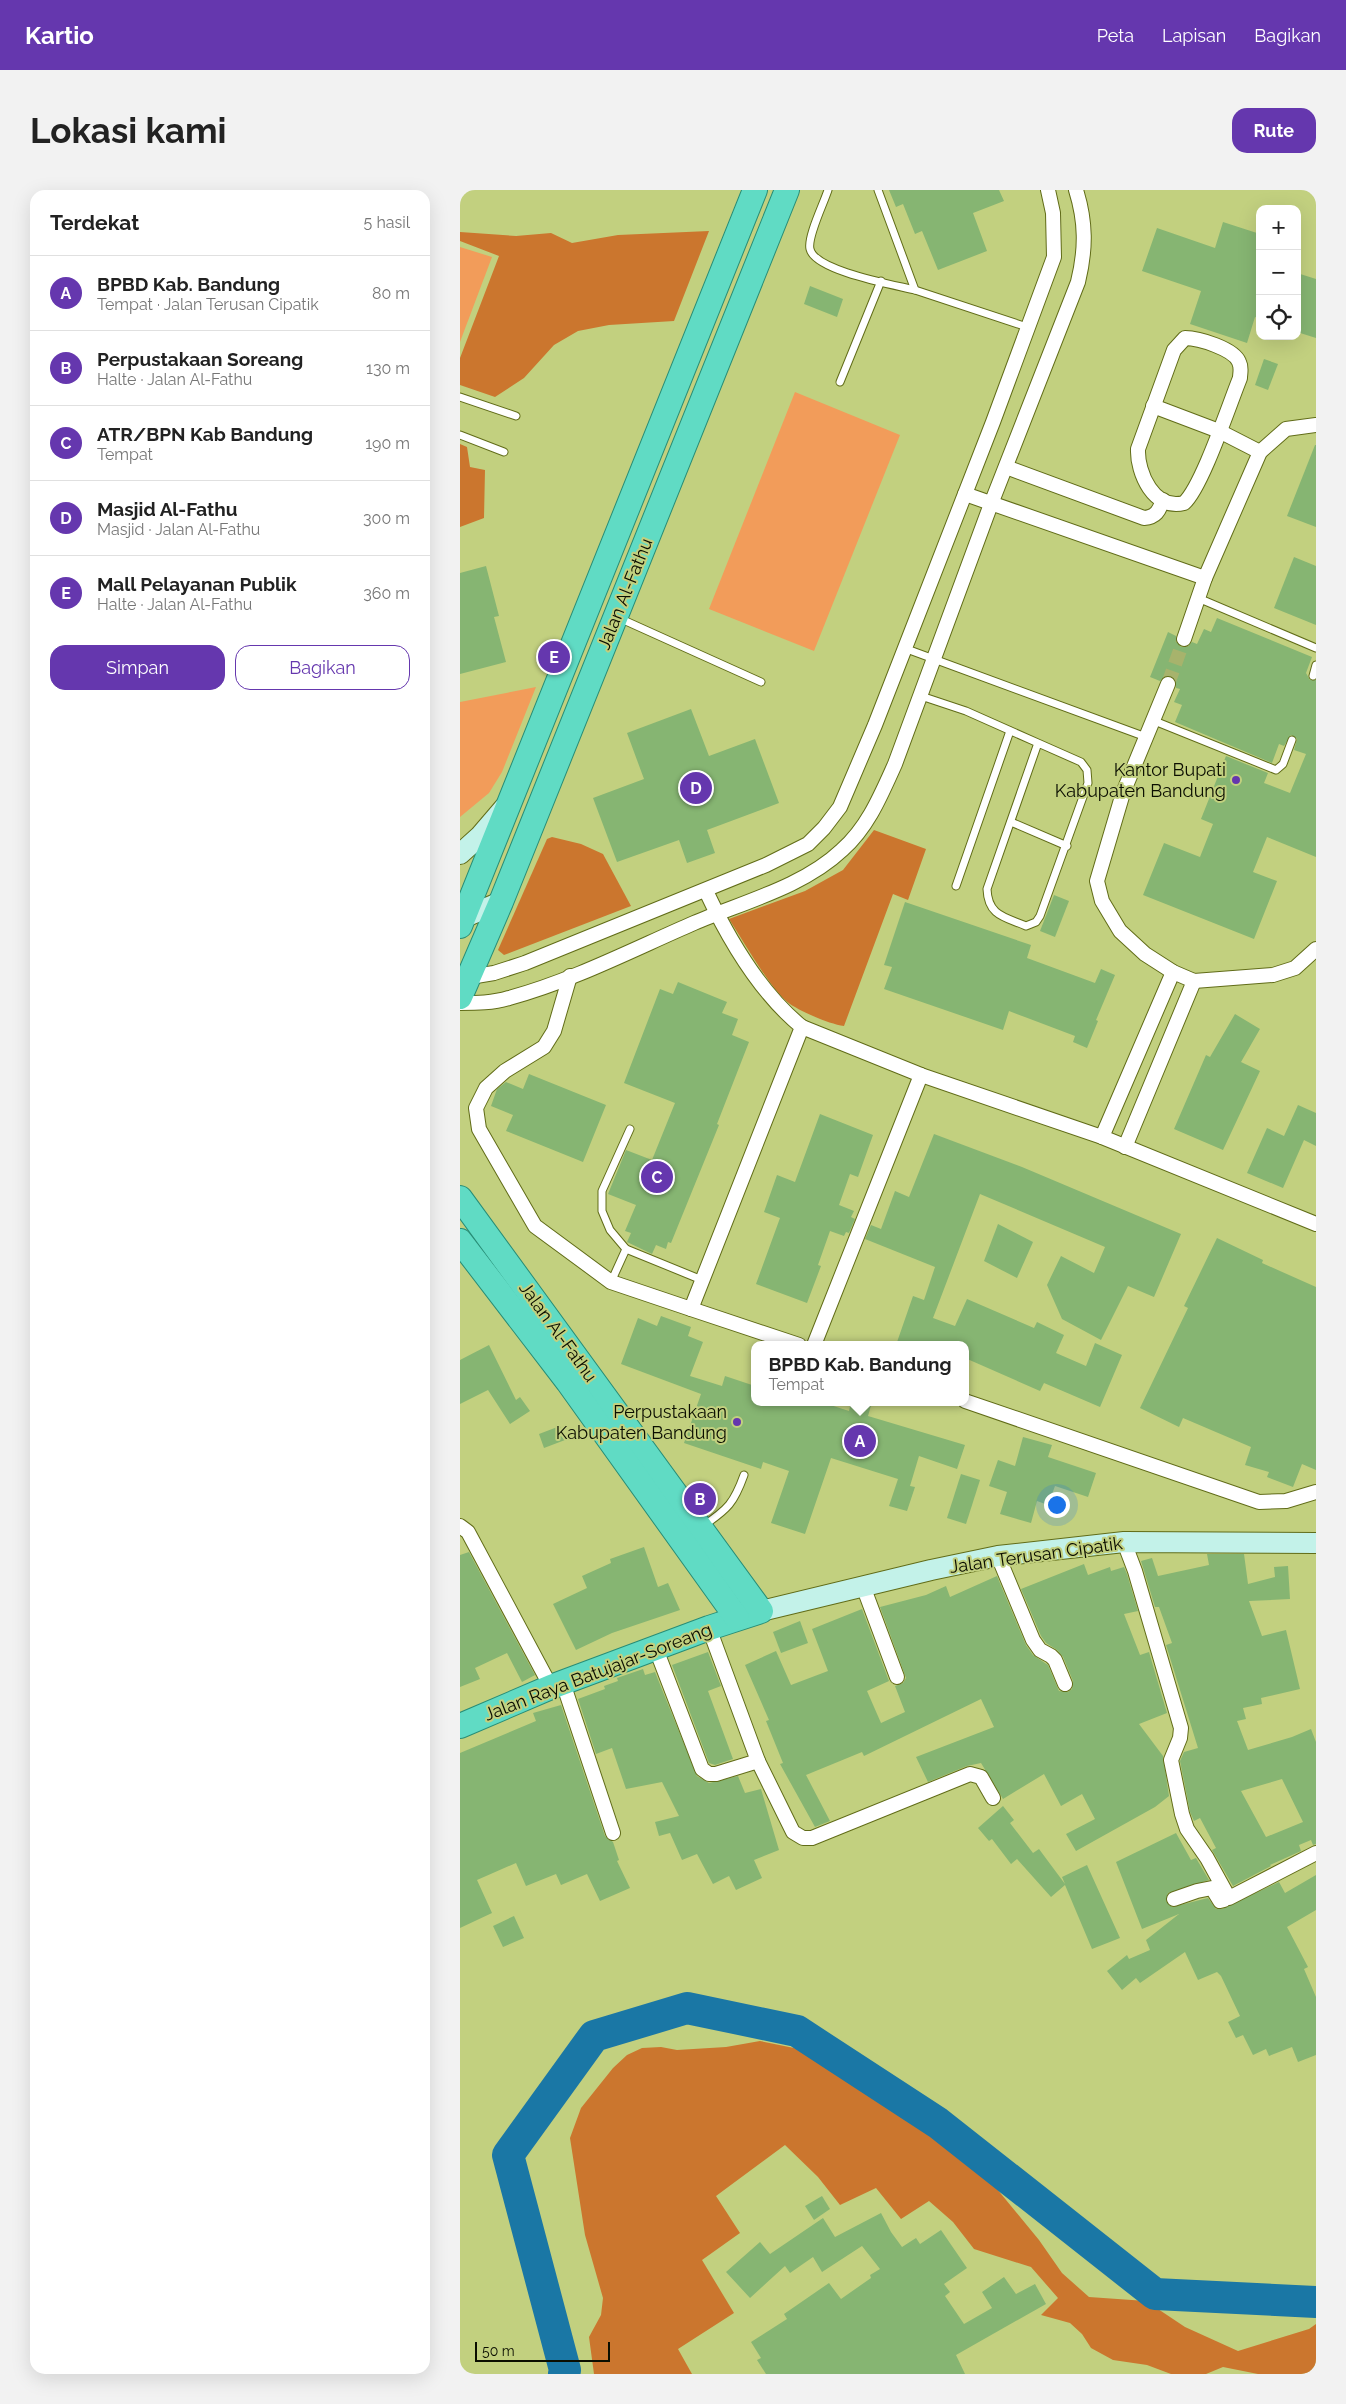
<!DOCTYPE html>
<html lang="id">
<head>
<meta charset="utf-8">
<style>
	body { margin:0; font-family:Raleway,sans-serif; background:#f2f2f2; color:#222 }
	.controls { position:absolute; right:15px; top:15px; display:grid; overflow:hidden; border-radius:10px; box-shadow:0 5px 20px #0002 }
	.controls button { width:45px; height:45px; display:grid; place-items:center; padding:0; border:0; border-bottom:1px solid #e0e0e0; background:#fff; color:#222; font:25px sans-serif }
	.scale { position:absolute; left:15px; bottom:12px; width:135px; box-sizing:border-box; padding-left:5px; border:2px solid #0b0e00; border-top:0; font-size:14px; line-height:18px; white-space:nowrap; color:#0b0e00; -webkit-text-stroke:4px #c2d07f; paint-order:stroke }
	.you { position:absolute; left:596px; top:1314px; width:18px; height:18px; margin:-12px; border:4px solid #fff; border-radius:50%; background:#1a73e8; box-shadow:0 0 0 8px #1a73e833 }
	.badge { display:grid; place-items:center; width:32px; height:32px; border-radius:50%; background:#6537ae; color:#fff; font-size:16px; font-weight:700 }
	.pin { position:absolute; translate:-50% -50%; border:2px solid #fff; box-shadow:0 1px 5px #0006 }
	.popup { position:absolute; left:291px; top:1151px; width:218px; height:65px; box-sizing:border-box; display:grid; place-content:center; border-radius:10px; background:#fff; filter:drop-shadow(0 1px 4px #0005); font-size:16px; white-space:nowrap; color:#767676 }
	.popup b { font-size:19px; color:#222 }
	.popup::after { content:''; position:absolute; left:50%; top:100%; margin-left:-10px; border:10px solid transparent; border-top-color:#fff }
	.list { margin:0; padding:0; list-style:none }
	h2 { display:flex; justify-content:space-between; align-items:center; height:65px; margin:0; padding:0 20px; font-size:21px }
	h2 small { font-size:16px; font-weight:400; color:#767676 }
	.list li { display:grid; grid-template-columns:32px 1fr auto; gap:15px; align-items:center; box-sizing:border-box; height:75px; padding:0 20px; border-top:1px solid #e0e0e0 }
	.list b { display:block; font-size:19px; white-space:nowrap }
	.list p { margin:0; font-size:16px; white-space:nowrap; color:#767676 }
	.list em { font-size:16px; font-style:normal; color:#767676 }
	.actions { display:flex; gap:10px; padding:15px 20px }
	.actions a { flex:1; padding:11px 0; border:1px solid #6537ae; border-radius:15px; text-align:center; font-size:18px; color:#6537ae }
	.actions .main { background:#6537ae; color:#fff }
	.icon { flex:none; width:28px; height:28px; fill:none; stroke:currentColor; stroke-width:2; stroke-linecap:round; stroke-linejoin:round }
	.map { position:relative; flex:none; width:856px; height:2184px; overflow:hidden; border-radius:15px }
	header { display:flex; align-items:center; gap:30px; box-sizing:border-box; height:70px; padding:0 25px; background:#6537ae; color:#fff }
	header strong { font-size:24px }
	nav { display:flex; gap:28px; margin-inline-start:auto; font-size:18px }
	.intro { display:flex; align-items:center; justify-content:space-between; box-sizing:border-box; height:120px; padding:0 30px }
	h1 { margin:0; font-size:35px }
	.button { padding:12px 22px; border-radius:15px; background:#6537ae; color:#fff; font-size:18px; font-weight:700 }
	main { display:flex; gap:30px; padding:0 30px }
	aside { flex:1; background:#fff; border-radius:15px; box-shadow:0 5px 20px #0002 }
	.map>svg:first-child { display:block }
	.green { fill:#f29c5a }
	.forest { fill:#cb762e }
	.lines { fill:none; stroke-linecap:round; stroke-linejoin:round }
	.river { stroke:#1a77a5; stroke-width:32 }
	.building { fill:#86b572; fill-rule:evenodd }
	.minor-tunnel { stroke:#a7b36c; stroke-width:14; stroke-dasharray:14 7; stroke-linecap:butt }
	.service-casing { stroke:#616c18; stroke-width:9 }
	.minor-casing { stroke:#616c18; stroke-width:16 }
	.secondary-casing { stroke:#616c18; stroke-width:22 }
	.trunk-casing { stroke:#288d76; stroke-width:26 }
	.service { stroke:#fff; stroke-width:7 }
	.minor { stroke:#fff; stroke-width:14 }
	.secondary { stroke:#c3f2e9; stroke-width:20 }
	.trunk { stroke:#60dbc4; stroke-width:24 }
	.poi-dot { fill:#6537ae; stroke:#c2d07f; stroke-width:2 }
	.labels { text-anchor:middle; stroke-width:4; stroke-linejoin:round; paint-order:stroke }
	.street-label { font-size:18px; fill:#0b0e00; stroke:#c2d07f }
	.poi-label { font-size:18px; fill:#0b0e00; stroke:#c2d07f; text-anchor:end }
</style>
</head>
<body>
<header>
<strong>Kartio</strong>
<nav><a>Peta</a><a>Lapisan</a><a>Bagikan</a></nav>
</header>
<div class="intro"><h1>Lokasi kami</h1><a class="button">Rute</a></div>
<main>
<aside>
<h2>Terdekat<small>5 hasil</small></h2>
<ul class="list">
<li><span class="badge">A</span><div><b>BPBD Kab. Bandung</b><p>Tempat · Jalan Terusan Cipatik</p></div><em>80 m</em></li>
<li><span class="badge">B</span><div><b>Perpustakaan Soreang</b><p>Halte · Jalan Al-Fathu</p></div><em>130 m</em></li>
<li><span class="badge">C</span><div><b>ATR/BPN Kab Bandung</b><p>Tempat</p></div><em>190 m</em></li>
<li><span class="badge">D</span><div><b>Masjid Al-Fathu</b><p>Masjid · Jalan Al-Fathu</p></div><em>300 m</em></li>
<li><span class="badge">E</span><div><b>Mall Pelayanan Publik</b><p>Halte · Jalan Al-Fathu</p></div><em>360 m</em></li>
</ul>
<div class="actions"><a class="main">Simpan</a><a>Bagikan</a></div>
</aside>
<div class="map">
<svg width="856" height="2184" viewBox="0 0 856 2184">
	<rect width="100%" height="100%" fill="#c2d07f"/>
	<g class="green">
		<path d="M0 57 32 67 0 152Z"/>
		<path d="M335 202 440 245 354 461 249 419Z"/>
		<path d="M76 497 42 582 29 603 0 627V512Z"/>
	</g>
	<g class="forest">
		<path d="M249 41 214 131 149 135 118 141 94 155 64 188 35 207 0 195V168L39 66 0 51V42L56 46 91 43 112 53 158 45Z"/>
		<path d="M0 254 7 257 10 277 25 280 24 328 0 337Z"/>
		<path d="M414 640 466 659 448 710 433 704 384 836C369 834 342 822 330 814 311 801 283 750 269 729L345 701 383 680Z"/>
		<path d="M92 647 121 654 143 664 171 716 44 765 38 760 87 649Z"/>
		<path d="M300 1851 334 1858 366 1869 396 1886 416 1900 433 1907 447 1917 488 1950 537 1999 579 2050 602 2083 629 2107 686 2111 725 2137 778 2161 849 2139 856 2134V2181L850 2184H798L763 2177 746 2184H711L687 2175 653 2170 631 2158 622 2144 610 2133 581 2125 598 2108 571 2077 514 2059 493 2032 469 2011 441 2029 416 1998 380 2015 358 1987 325 1955 256 2006 280 2043 242 2070 274 2123 218 2159 232 2184H134L129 2147 141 2125 143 2108 125 2045 110 1948 121 1918 153 1878 167 1865 182 1858 201 1857 217 1860 266 1857Z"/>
	</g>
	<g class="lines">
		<path class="river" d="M104 2184 105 2180 48 1965 134 1846 227 1818 337 1841 478 1933 695 2104 856 2112"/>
	</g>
	<g class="building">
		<path d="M429 0H539L544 11 513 23 527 61 478 80 462 41 455 44 443 14 436 17Z"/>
		<path d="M763 32 800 44V129L795 127 787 153 730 134 741 101 682 81 697 38 755 58Z"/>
		<path d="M837 83 856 89V148L837 142Z"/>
		<path d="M350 96 383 109 377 127 344 114Z"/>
		<path d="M804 169 818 174 808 200 795 195Z"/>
		<path d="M855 255H856V337L827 326Z"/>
		<path d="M834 367 856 376V435L814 418Z"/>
		<path d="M26 376 39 426 34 427 46 472 0 484V383Z"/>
		<path d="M757 428 852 467 846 483 850 490H856V667L807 647 793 682 817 691 794 749 683 705 704 653 740 667 753 634 741 629 766 566 808 583 804 593 830 603 846 564 834 560 837 549 831 545 824 556 819 554 812 573 715 532 722 515 714 512 720 499 716 498 715 489 707 485 700 491 690 487 708 442 716 446V451L721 457H726L732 452 737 454 744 439 751 442Z"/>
		<path d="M231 519 249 566 295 549 319 613 247 640 255 663 227 673 219 650 157 672 133 608 184 589 167 543Z"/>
		<path d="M594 705 609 711 595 747 580 741Z"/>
		<path d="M445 712 571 755 567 768 635 793 641 779 655 785 636 830 638 831 627 858 613 852 615 846 549 821 543 840 424 799 432 777 424 775Z"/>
		<path d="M218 792 267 812 262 823 278 829 272 845 289 852 257 934 259 935 211 1053 208 1052 206 1059 196 1055 192 1064 167 1052 171 1043 165 1041 176 1015 148 1004 166 960 192 970 215 913 164 893 200 799 213 804Z"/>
		<path d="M775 824 800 839 781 872 800 881 763 960 714 939 746 865 750 867Z"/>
		<path d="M69 884 146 915 123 972 46 941 53 925 31 916 37 899 46 892 63 899Z"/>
		<path d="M838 915 856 923V956L844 950 823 998 787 983 807 938 824 946Z"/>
		<path d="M360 924 413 945 398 987 390 984 379 1015 394 1021 391 1027 395 1029 389 1043 386 1042 384 1046 370 1041 358 1075 361 1076 347 1113 296 1094 320 1028 304 1022 317 985 335 992Z"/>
		<path d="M474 944 562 977 721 1044 694 1107 668 1096 641 1150 602 1129 587 1095 601 1066 634 1083 645 1057 520 1004 473 1128 495 1136 507 1109 574 1138 577 1132 604 1145 596 1163 626 1176 635 1153 662 1165 640 1217 584 1193 580 1201 505 1168V1155H436L453 1106 464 1110 475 1077 405 1049 411 1035 421 1039 435 1001 449 1007Z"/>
		<path d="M538 1034 573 1052 557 1088 524 1071Z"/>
		<path d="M757 1048 803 1070 802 1073 856 1097V1280L842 1274 833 1297 807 1287 809 1282 785 1275 791 1257 723 1228 719 1237 680 1218 728 1118 724 1116Z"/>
		<path d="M201 1126 231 1137 228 1146 243 1152 230 1186 262 1196 265 1186 295 1196V1212H361L389 1221 391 1212H412L408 1226 505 1255 497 1279 459 1266 450 1296 455 1297 447 1321 429 1316 438 1289 371 1268 345 1344 311 1333 329 1281 303 1272 301 1279 224 1253 241 1204 161 1174 178 1128 197 1136Z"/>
		<path d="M29 1155 56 1210 60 1207 70 1221 50 1234 28 1200 0 1214V1170Z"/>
		<path d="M100 1236 105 1250 84 1258 79 1244Z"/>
		<path d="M563 1247 592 1255 588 1267 636 1283 628 1307 595 1296 588 1315 577 1311 571 1333 540 1324 547 1302 529 1296 538 1270 555 1276Z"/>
		<path d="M501 1284 520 1290 506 1334 487 1328Z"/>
		<path d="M184 1357 198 1397 208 1393 220 1420 152 1443 116 1460 93 1414 127 1398 122 1386 151 1373 150 1369Z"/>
		<path d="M9 1362 75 1485 62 1492 47 1463 15 1478 20 1489 0 1497V1365Z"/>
		<path d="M747 1364H784L788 1394 815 1387 814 1377 828 1376 830 1409 789 1411 802 1446 826 1440 840 1499 801 1508 802 1514 783 1518 786 1529 777 1531 788 1560 832 1547 851 1539 856 1552V1654L853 1655 851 1650 839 1655 841 1661 810 1675 811 1676 773 1696 752 1660 756 1658 740 1628 734 1631 730 1622 720 1571 724 1562 738 1558 706 1455 712 1453 699 1417H695L681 1371 692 1368 698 1386 749 1375ZM822 1589 843 1632 806 1647 781 1601Z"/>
		<path d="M624 1374 628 1385 650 1377 651 1381 664 1377 667 1384 678 1421 664 1424 680 1465 689 1462 707 1523 679 1534 703 1566 709 1606 695 1617 616 1661 606 1644 635 1629 622 1604 601 1616 584 1584 543 1609 521 1573 507 1576 468 1592 456 1567 534 1537 521 1509 404 1566 402 1562 346 1585 370 1631 355 1637 320 1574 323 1573 306 1531 309 1530 285 1475 316 1461 331 1495 368 1481 352 1439 402 1419 429 1491 407 1501 421 1533 445 1522 435 1496 443 1493 446 1488 420 1417 466 1405 486 1396 490 1407 537 1386 566 1455 573 1465 588 1475 599 1501 608 1502 612 1499 613 1491 603 1467 597 1460 586 1453 581 1446 561 1399Z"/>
		<path d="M340 1431 348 1453 321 1463 313 1442Z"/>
		<path d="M248 1462 261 1496 248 1501 273 1569 255 1575 249 1573 212 1475Z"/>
		<path d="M183 1479 185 1485 195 1482 237 1586 249 1593 278 1586 285 1603 301 1599 319 1660 294 1670 302 1688 276 1700 269 1686 253 1694 237 1664 222 1670 210 1643 199 1646 195 1632 219 1626 202 1592 166 1599 152 1558 136 1564 118 1509 145 1499 144 1496 158 1491 157 1488Z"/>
		<path d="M101 1515 145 1646 153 1652 159 1670 157 1671 170 1698 140 1711 127 1684 101 1695 96 1684 66 1696 56 1673 17 1690 32 1723 0 1738V1563L76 1531 73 1523Z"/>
		<path d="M543 1616 554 1630 550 1633 573 1663 579 1659 605 1694 602 1687 627 1675 660 1748 632 1759 605 1695 591 1707 557 1669 551 1674 532 1649 529 1651 518 1638Z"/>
		<path d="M716 1643 731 1670 736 1668 749 1690 708 1703 706 1711 712 1717 748 1708 756 1719H762L819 1692 825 1703 856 1685V1720L827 1737 848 1777 844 1779 856 1807V1865L838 1872 832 1857 809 1866 806 1859 793 1865 783 1845 776 1848 768 1832 780 1826 761 1786 757 1782 738 1790 725 1762 680 1793 676 1788 662 1800 647 1781 667 1765 669 1769 690 1760 686 1750 719 1724 682 1739 656 1672Z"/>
		<path d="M54 1726 64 1748 43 1757 33 1736Z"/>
		<path d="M362 2006 370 2019 354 2030 345 2016Z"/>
		<path d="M421 2023 431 2042 442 2057 456 2048 460 2054 481 2040 507 2078 484 2094 490 2102 485 2106 504 2134 532 2118 522 2102 544 2087 556 2104 575 2094 586 2114 496 2165 505 2184H306L297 2170 301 2168 291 2152 327 2129 324 2124 369 2093 381 2109 411 2088 410 2085 420 2079 402 2056 362 2082 353 2067 330 2083 325 2076 290 2108 266 2082 300 2052 310 2064 363 2028 375 2047Z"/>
	</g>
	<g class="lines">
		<path class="minor-tunnel" d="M708 494 724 449"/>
		<defs>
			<g id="service">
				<path d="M368 0C364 13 347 47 350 59 355 81 435 95 455 100"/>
				<path d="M418 0 455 100 567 137"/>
				<path d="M380 192 421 91"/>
				<path d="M0 207 56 226"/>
				<path d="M0 245 44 262"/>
				<path d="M738 408 856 458"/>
				<path d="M159 428 301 492"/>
				<path d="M444 458 686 547"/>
				<path d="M853 486 856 475"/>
				<path d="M461 506 506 521 578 553 527 699C528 726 545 727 566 736L576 732 580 726 628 593 627 580 621 572 578 553"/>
				<path d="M692 530 816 580 823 574 832 550"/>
				<path d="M551 632 607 656"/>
				<path d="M496 696 550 541"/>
				<path d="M170 939 142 1001V1021L150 1040 166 1059 242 1090"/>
				<path d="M151 1092 166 1059"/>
				<path d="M243 1336C268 1319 274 1313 284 1285"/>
			</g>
			<g id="minor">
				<path d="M725 148C739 148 774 159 779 172 782 178 780 183 780 188 769 215 742 297 724 313 694 321 677 283 678 259L714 160Z"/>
				<path d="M693 216 759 241 800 262"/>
				<path d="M546 277 684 328C696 327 699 321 703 310"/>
				<path d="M505 304 745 388"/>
				<path d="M724 449 745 388 800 262 826 239 856 235"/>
				<path d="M708 494 663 603 637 691 642 711 660 741 685 764 713 782 734 791 813 785 835 778 856 759"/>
				<path d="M110 786 94 841 84 857 45 881 26 898 16 918 19 939 75 1036 151 1092 231 1119 342 837C300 803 269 750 246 701"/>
				<path d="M4 788 34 783 65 773 306 675 348 654 364 638 380 617 415 535 533 232 594 67 593 23 588 0"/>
				<path d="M0 813C16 813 33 813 49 808 112 791 174 759 234 733 283 712 343 697 382 660 408 637 421 605 435 574L531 314 618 92C626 59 626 32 616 0"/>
				<path d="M342 837 461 885 642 947 856 1034"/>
				<path d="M642 947 713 782"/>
				<path d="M665 957 734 791"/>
				<path d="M231 1119 339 1155"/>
				<path d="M354 1155 461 885"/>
				<path d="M505 1211 799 1312 826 1311 856 1302"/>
				<path d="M0 1336 8 1342 91 1497"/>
				<path d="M664 1352 675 1381 721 1538 720 1548 711 1570 722 1624 727 1639 747 1668 769 1708 856 1663"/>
				<path d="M538 1366 573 1450 580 1460 591 1466 595 1470 605 1494"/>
				<path d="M403 1396 437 1487"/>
				<path d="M196 1459 242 1579 249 1584H256L298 1571 249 1438"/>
				<path d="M103 1493 153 1643"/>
				<path d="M298 1571 333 1642 343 1648H352L510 1584 521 1587 533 1608"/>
				<path d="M714 1709 737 1701 752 1698 760 1711 764 1710"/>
			</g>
			<g id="secondary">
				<path d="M0 664 20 646 44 618"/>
				<path d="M0 729 41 712"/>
				<path d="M301 1421 471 1380 538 1366 664 1352 856 1353"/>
			</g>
			<g id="trunk">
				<path d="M0 736 295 0"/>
				<path d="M0 807 41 712 327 0"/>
				<path d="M0 1008 301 1421 249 1438 91 1497 0 1536"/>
				<path d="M0 1051 108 1192 277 1428"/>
			</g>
		</defs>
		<use href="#service" class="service-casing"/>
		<use href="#minor" class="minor-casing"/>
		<use href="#secondary" class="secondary-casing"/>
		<use href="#trunk" class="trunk-casing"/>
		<use href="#service" class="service"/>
		<use href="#minor" class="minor"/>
		<use href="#secondary" class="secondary"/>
		<use href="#trunk" class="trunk"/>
	</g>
	<g class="poi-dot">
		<circle cx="776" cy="590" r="5"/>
		<circle cx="277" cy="1232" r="5"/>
	</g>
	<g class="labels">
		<g class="street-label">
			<text transform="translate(165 404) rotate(-68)" y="6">Jalan Al-Fathu</text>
			<text transform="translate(98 1142) rotate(54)" y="6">Jalan Al-Fathu</text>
			<text transform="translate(576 1365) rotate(-8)" y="6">Jalan Terusan Cipatik</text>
			<text transform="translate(138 1482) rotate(-21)" y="6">Jalan Raya Batujajar-Soreang</text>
		</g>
		<g class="poi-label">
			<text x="766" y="586">Kantor Bupati<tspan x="766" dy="21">Kabupaten Bandung</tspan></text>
			<text x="267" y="1228">Perpustakaan<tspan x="267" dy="21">Kabupaten Bandung</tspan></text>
		</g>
	</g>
</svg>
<div class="controls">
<button>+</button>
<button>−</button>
<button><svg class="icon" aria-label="locate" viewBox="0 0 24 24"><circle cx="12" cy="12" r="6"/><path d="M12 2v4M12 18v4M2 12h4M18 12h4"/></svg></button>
</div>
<div class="scale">50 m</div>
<div class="you"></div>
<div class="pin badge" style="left:400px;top:1251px">A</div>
<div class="popup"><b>BPBD Kab. Bandung</b>Tempat</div>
<div class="pin badge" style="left:240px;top:1309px">B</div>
<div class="pin badge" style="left:197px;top:987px">C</div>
<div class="pin badge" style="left:236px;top:598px">D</div>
<div class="pin badge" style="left:94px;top:467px">E</div>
</div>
</main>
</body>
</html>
